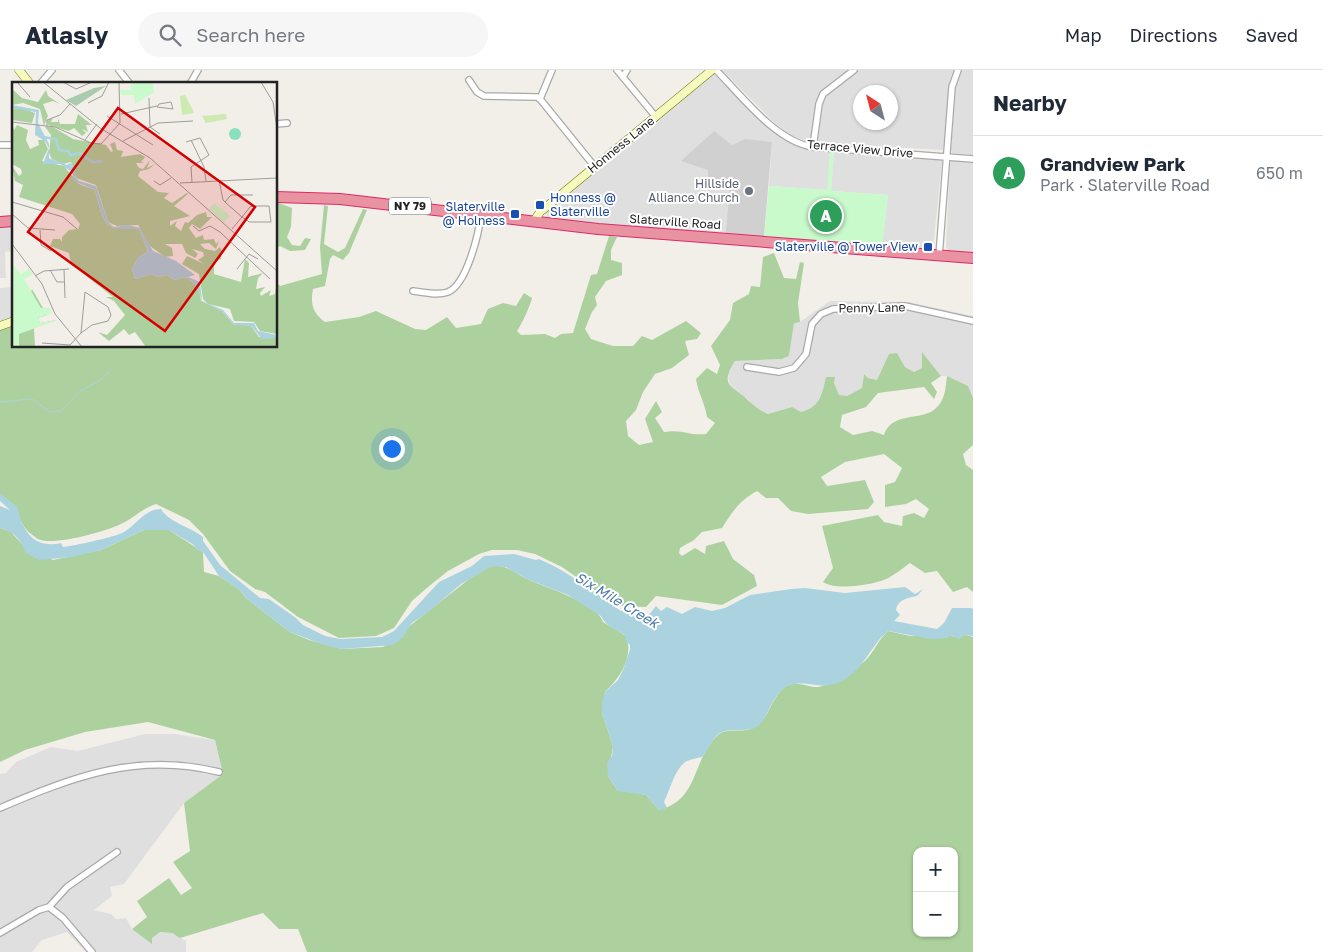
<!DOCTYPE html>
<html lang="en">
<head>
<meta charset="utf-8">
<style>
	body { margin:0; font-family:"Golos Text",sans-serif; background:#f6f6f7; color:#1f2937 }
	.controls { position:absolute; right:15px; bottom:15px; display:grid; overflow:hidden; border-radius:10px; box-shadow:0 1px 4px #0004 }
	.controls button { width:45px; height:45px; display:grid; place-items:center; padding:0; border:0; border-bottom:1px solid #e0e1e3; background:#fff; color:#1f2937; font:25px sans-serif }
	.compass { position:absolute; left:853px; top:15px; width:45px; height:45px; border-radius:50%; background:#fff; box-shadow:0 1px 4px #0004; rotate:324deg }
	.you { position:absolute; left:391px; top:378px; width:18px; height:18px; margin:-12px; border:4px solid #fff; border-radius:50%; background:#1a73e8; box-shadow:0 0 0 8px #1a73e833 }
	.badge { display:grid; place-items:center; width:32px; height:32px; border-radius:50%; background:#0f766e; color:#fff; font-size:16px; font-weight:700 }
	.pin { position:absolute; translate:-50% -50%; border:2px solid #fff; box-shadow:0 1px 5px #0006 }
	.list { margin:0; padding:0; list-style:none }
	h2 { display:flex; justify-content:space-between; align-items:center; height:65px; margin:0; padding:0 20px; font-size:21px }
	h2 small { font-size:16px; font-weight:400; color:#747a83 }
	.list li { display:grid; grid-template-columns:32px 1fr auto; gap:15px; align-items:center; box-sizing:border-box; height:75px; padding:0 20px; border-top:1px solid #e0e1e3 }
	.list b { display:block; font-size:19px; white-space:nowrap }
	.list p { margin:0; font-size:16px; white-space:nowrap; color:#747a83 }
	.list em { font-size:16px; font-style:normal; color:#747a83 }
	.icon { flex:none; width:28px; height:28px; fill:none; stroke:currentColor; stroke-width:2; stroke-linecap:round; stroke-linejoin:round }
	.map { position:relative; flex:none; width:973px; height:882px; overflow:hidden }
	header { display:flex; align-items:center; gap:30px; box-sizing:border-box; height:70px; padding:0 25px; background:#fff; border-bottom:1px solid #e0e1e3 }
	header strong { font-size:24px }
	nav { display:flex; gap:28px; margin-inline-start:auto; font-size:18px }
	.search { width:350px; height:45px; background:#f6f6f7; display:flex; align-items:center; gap:12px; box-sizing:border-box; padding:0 18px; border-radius:28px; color:#747a83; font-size:19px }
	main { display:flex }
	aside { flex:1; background:#fff }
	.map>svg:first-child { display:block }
	.residential { fill:#e0dfdf; fill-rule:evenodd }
	.religious { fill:#d0d0d0 }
	.forest { fill:#add19e; fill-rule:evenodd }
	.park { fill:#c8facc }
	.water { fill:#aad3df }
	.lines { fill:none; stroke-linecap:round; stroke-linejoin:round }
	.stream { stroke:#aad3df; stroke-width:1 }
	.street-casing { stroke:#a9a9a9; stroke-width:8 }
	.secondary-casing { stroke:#707d05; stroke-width:9 }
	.highway-casing { stroke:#dc2a67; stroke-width:12 }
	.street { stroke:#fff; stroke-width:5.5 }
	.secondary { stroke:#f7fabf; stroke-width:8 }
	.highway { stroke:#e892a2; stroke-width:10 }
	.worship-dot { fill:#6b7280; stroke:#fff; stroke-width:2 }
	.transit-dot { fill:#1a4fb4; stroke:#fff; stroke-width:2 }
	.labels { text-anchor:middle; stroke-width:4; stroke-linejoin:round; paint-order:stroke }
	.shield { fill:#fff; stroke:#646464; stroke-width:1 }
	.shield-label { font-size:11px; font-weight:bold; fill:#222 }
	.street-label { font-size:12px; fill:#222; stroke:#fff }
	.worship-label { font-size:12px; fill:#5b616d; stroke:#fff; text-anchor:end }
	.transit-label { font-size:12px; fill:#164399; stroke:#fff; text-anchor:end }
	.water-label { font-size:14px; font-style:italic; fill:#4a7aab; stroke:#fff }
	.inset-river { fill:none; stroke:#aad3df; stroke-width:2.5 }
	.inset-road { fill:none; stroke:#9f9d99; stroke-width:1 }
	.view { fill:#d40000; fill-opacity:0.15; stroke:#d40000; stroke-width:2.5 }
	.inset-edge { fill:none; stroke:#222; stroke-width:2.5 }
</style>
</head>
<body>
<header>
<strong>Atlasly</strong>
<div class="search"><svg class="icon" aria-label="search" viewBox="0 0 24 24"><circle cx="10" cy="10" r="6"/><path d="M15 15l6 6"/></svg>Search here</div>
<nav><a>Map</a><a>Directions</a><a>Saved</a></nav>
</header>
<main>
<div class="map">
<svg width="973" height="882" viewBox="0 0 973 882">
	<rect width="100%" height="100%" fill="#f2efe9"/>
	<g class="residential">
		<path d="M722 0H848L819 24 811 66 808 72 790 65 776 54Z"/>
		<path d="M859 0H954L950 10 943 80 819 73 817 71 824 28ZM861 22H891V52H861Z"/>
		<path d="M961 0H973V85L952 83 951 80 956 14Z"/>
		<path d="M714 4 785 71 797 76 830 82 828 120 769 116 772 72 732 76 713 61 708 100 730 115 728 159 726 163 608 156 547 148 546 141Z"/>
		<path d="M834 82 942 90 933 179 882 176 888 125 831 121Z"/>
		<path d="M953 90 973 92V185L948 181 946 177 950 93Z"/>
		<path d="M14 155V181L5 182 6 208H0V156Z"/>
		<path d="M14 217V247L0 253V218Z"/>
		<path d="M830 231 908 232 973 246V328L947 306H941L922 282V298L914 302 905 297 897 283 877 310 868 308 864 304 862 318 847 326H839L834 313 822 330 809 340 800 343 792 337 768 344 756 339 749 330 736 323 729 313 728 302 735 291 782 289 789 286 794 252H800Z"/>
		<path d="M145 664H174L215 670 223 704 184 733 124 814 110 817 112 826 94 840 111 844 116 849 126 848 132 859 152 873V868L160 862 172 863 186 871V882H86L67 862 42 870 32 882H0V704L6 703 16 692 51 677 78 681Z"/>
	</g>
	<path class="religious" d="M714 61 732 75 745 69 772 72 764 166 726 163 730 115H708V100L681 91Z"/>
	<g class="forest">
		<path d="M276 132 292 138 291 157 287 167 292 175 300 176 305 168 311 169 305 180 290 181 280 176 276 178Z"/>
		<path d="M324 135 328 136 324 174 338 182 345 178 363 139 367 140 349 183 343 190 333 185 330 189 325 216 313 219C310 234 313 243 325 252L359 247 376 241 415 259 426 260 447 247 456 258 481 254 488 239 503 233 516 236 524 223 532 228C531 234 521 256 517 261L521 265 545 264 555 268 561 264 573 263 591 205 597 204 609 166 617 167 611 180V190L622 193V205L606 211 595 227 597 235 592 242 585 259 591 269 613 276H633L642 266 652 270 686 251 701 263 697 269 685 271 689 285 672 298 655 304 643 322 636 340 626 351 628 366 639 375 653 372 645 349 656 331 662 342 655 348 664 362C683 359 689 366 706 364L715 353 707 347C705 333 698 323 696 309L707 298 717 304 720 295 711 276 730 250 733 233 749 224 751 216 760 217 763 187 774 183 784 208 796 209 800 192 804 193 798 233 800 252 794 253 789 286 782 289 735 291C718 317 734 316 749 331 756 337 759 340 768 344L792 337 801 342C820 337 822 325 826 307H835L834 313 839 325 847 326 862 318 864 304 868 308 877 310 889 284 897 283 905 297 914 302 922 298V282L941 306 931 313 937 322 934 329 924 317 878 323 866 337 842 345 840 357 853 365 872 361 884 365C895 335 933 359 944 325 946 319 946 312 947 306L968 316 973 328V375L963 384 966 395 973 400V522L967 517 953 522 937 501 925 503 910 493C903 498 897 503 890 507 877 515 835 521 823 512L833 498 822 456 878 445 884 452 902 456 903 446 914 443 924 448 929 439 916 429 906 434 885 437V415L895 412 902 398 884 384 845 392 821 407 827 416 865 410 874 432 868 439 808 444 791 441 778 428H766L757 421C740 430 732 442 722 458L702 462 694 470 680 478 679 483 682 486 695 478 705 484 706 476 724 471 733 489 754 505 757 516 722 535 656 526 646 537 618 536 562 497 535 484 517 480H492L479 484 448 501 428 517 412 531 394 558 376 566 339 568 298 547 265 522 255 519 230 501 203 464 189 450 156 434C143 438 135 447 123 453 108 461 57 475 41 470 38 470 34 466 31 464 19 456 18 433 0 427V260L14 256V276H276V212L280 216 322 204 320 177Z"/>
		<path d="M0 458 10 461 22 474 53 490 101 480 144 460H169L203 482 204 502 219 506 240 520 246 528 290 562 309 570 342 579 383 577 478 502C486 499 491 494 500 496 511 498 518 505 527 509 544 517 598 533 603 552L626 566C634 587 620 608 605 622L602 643 613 676 608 706 618 721 625 720 646 725 659 740C699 730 692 690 717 666 727 656 741 664 753 658 769 651 771 627 785 617 796 609 808 618 819 617 825 616 860 596 865 591 874 582 878 570 888 561L910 566 950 565 954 567 966 565 973 567V882H307L298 859H279L263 843 180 868 172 863 160 862 152 868V874L132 859 147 847 137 831 169 808 181 825 192 818 173 792 190 781 184 733 223 704 215 670 148 652 85 662 25 680 0 692ZM917 781H954V863H917Z"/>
	</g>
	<path class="park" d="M830 82H834L831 121 888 125 882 176 764 166 769 116 827 120Z"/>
	<path class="water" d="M0 423 18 438C22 462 35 479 61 473L63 477C73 476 116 467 124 462 136 455 145 439 161 439 168 452 191 457 203 467V471L220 495 260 528 269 529 296 548 303 555 325 566 340 569 382 567 394 561 439 512 472 496 484 486 514 484 536 490 539 489C570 502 594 523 621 541L628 538 644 551 656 536 661 541 667 537 682 544 695 537 712 541 725 538 750 525 791 519 805 518 845 523 905 517 915 524 923 519 917 526C908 528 898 529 896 540L900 545 894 551 937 559 944 553 952 538H971L973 539V566L964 565 959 569 950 565 948 568 931 569 888 561C871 575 865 597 845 609 822 623 810 609 790 615 774 620 770 643 760 654 749 665 732 656 720 663 711 669 709 680 702 687 698 688 691 689 687 691 676 696 670 720 664 732L667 738 659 740 646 725 618 721 608 706 607 693 612 686 613 676 602 643V633L605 622 618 610 623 600 630 580V575L625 570 626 566C617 560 606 557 601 546L568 525 527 509 506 497 492 496 461 514 428 542 412 553 403 567 393 575 342 579 324 575 290 562 246 528 240 520 219 506 203 482 197 480 194 475 169 460H144L101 480 72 487 39 490 25 482C21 469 13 461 0 458V436L10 440 0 431Z"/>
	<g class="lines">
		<path class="stream" d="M0 332 32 329 50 342 61 341 80 321 99 311 111 300"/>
		<defs>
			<g id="street">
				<path d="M119 0 130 14"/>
				<path d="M617 0 656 47"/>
				<path d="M716 0C741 25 776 72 813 77L973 89"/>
				<path d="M623 7 627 0"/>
				<path d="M469 10 477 22 484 26 537 27 540 29"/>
				<path d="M40 14 52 0"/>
				<path d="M190 14 198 0"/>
				<path d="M540 29 595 97"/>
				<path d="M540 29 552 0"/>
				<path d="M276 54 287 53"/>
				<path d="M0 75H14"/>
				<path d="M813 77 819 34 823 24 854 0"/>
				<path d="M939 186 952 17 958 0"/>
				<path d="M413 221C424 222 437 226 448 222 467 214 479 163 481 144"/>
				<path d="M747 297 779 302 794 298 806 284 812 254 821 244 833 239 905 236 973 251"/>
				<path d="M0 738C75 706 137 682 219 702"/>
				<path d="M49 837 67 817 117 782"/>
				<path d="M0 863 39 840 49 837 63 848 92 882"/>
			</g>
			<g id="secondary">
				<path d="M19 0 30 14"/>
				<path d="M534 151 540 142 712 0"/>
				<path d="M0 256 14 251"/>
			</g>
			<g id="highway">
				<path d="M276 127 340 129 598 159 973 188"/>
				<path d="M0 152 14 151"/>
			</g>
		</defs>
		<use href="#street" class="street-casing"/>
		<use href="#secondary" class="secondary-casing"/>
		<use href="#highway" class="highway-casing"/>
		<use href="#street" class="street"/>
		<use href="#secondary" class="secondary"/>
		<use href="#highway" class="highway"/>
	</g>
	<circle class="worship-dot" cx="749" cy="121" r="5"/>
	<g class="transit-dot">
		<rect x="535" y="130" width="10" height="10" rx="2.5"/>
		<rect x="510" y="139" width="10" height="10" rx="2.5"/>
		<rect x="923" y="172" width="10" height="10" rx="2.5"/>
	</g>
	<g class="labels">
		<rect class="shield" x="389" y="127.5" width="42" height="17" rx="4"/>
		<g class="shield-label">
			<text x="410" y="140">NY 79</text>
		</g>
		<g class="street-label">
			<text transform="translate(621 75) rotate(-39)" y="4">Honness Lane</text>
			<text transform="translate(860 79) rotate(5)" y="4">Terrace View Drive</text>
			<text transform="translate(675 152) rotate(4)" y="4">Slaterville Road</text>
			<text transform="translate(872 238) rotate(-1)" y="4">Penny Lane</text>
		</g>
		<g class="worship-label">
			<text x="739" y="118">Hillside<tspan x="739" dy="14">Alliance Church</tspan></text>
		</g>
		<g class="transit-label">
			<text x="550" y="132" text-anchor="start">Honness @<tspan x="550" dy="14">Slaterville</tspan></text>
			<text x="505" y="141">Slaterville<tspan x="505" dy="14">@ Holness</tspan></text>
			<text x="918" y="181">Slaterville @ Tower View</text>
		</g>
		<g class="water-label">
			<text transform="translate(617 530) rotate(31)" y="5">Six Mile Creek</text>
		</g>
	</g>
	<g transform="translate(12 12)">
		<rect width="265" height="265" fill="#f2efe9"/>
		<path d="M173 13 180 26 182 31 170 33 168 14ZM214 32 215 37 194 41 190 34Z" fill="#cdebb0"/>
		<path d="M0 7 10 16 26 20 34 8 36 14 48 22 41 19 31 22 36 34 32 44 28 27 11 21 0 23ZM7 25 23 31 20 41 0 38V27ZM66 32 80 43H74L76 50 70 47 74 51 70 54 62 46 57 49 36 43 35 38 41 36 39 40H46V36L48 42H63ZM0 41 2 48 5 43 16 48 14 58 18 67 27 63 26 58H32L36 67 30 79 52 84 67 102 83 108 90 134 95 142 101 146 127 147 136 169 126 176 120 187 123 197 140 192 146 195 155 193 162 198 174 195 187 206 189 219 210 229 221 242 239 244 247 255 265 256V265H134L123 250 117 253 112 247 97 259 86 250 95 253 113 233 102 219 94 215H101L59 182 57 171 38 164 41 157H48L50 160V155L57 148 66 147 68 142 60 132 7 115 11 103 3 99 0 84 7 94 10 91 9 87 0 82ZM33 45H41L61 57 94 63 99 70 101 69 98 62 103 60 105 68 111 69 109 75 128 72 133 75 129 80 133 81H124L127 86 131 87 138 78 135 86 143 82 137 87 128 89 126 94 146 110 157 111 152 116 160 121 175 111 176 112 162 124 178 134 158 139V144L165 139 163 144 169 149 173 140 176 141 185 133 194 130 195 135H200L188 147 180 142 177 146 184 156 191 153 192 158 202 157 204 162 207 159 204 167 197 161 188 162 193 167 203 169 208 165 210 169 209 177 202 180V192L229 200 233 177 237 181 236 195 251 191 246 196 244 207 253 205 248 211 249 214 259 208 257 214 263 212 265 200V252L248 249 242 240 222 239 218 227 196 222 191 217 187 192 170 182 175 174 192 182 186 178 192 174 191 170 180 167 186 172 183 176 174 171 170 162H153L160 166 161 174 153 175 138 164 126 143 105 144 96 140 84 103 64 96 59 80 51 82 40 77 37 71 39 53ZM20 207 35 233 26 236 28 241 45 238 22 246 23 265H0Z" fill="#add19e"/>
		<path d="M94 4 64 24 54 18 82 6Z" fill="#aacbaf"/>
		<path d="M119 0H141L142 10 123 22 122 13H109L108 8H119ZM202 121 210 127 215 122 211 128 218 134 212 141 197 127ZM0 182 9 192 17 187 21 192 12 197 29 226H38L40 231 26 236 28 241 45 238 7 252V265H0Z" fill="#c8facc"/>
		<path d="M217 52a6 6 0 1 1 12 0a6 6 0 1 1-12 0Z" fill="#88e0be"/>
		<path d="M0 23 27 28 26 41 37 62V76L55 83 58 81 63 85V95L67 99 84 104 96 140 102 145 116 143 128 146 141 169 164 179 183 193 176 195 188 200 190 219 211 228 222 241H242L246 249 265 253V256L250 257 239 244 222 243 210 229 190 220 186 205 174 195 162 198 155 193 146 195 140 192 123 197 120 187 126 176 136 169 127 147H103L95 142 90 134 83 108 62 99 60 90 48 82H31L37 66 33 59 23 53 24 30 0 26Z" fill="#aad3df"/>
		<path class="inset-river" d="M31 55 44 57 47 68 56 69 59 73 68 71 80 80 91 79"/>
		<path class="inset-road" d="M5 0 18 15M31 0 88 46 138 76 265 189M51 0 64 7 80 0M249 0 261 20 265 47M137 16 138 45 148 52M159 20 161 27 145 25 147 22ZM76 21 90 14 97 0M109 32 145 24M95 34 141 63M0 40 43 45 79 61 89 62 108 41 107 0M35 45V38L48 33 58 22M73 58 85 42M179 58 192 85 194 99M111 59 146 41 181 39M174 60 188 56 197 73 179 85M179 85 180 100M207 98 211 118 213 120 222 128 230 135 235 138 237 140H259L257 124H240L238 125 230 135 220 147M142 99 148 103 159 96M168 101 265 96M0 120 51 135 65 147M213 120 219 113H241M0 132 16 146 43 148M181 144 187 149 198 144 208 150 258 197M28 148 29 163 39 169M0 162 30 202 43 232 70 265M52 187 53 216M225 187 237 172 246 177M38 188 45 200H53M23 194 32 189 57 187M73 210 96 225 99 233 96 239 80 243 69 251ZM30 261 58 263 69 251"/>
		<path class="view" d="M106 26 243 125 153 249 16 150Z"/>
		<rect width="265" height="265" class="inset-edge"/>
	</g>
</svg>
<div class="controls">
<button>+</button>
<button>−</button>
</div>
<svg class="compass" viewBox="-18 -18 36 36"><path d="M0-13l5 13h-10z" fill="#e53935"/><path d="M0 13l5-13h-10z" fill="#747a83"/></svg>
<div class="you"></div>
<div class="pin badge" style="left:826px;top:146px;background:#2e9e5b">A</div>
</div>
<aside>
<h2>Nearby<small></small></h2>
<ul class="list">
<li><span class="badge" style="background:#2e9e5b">A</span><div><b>Grandview Park</b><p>Park · Slaterville Road</p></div><em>650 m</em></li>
</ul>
</aside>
</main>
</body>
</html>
